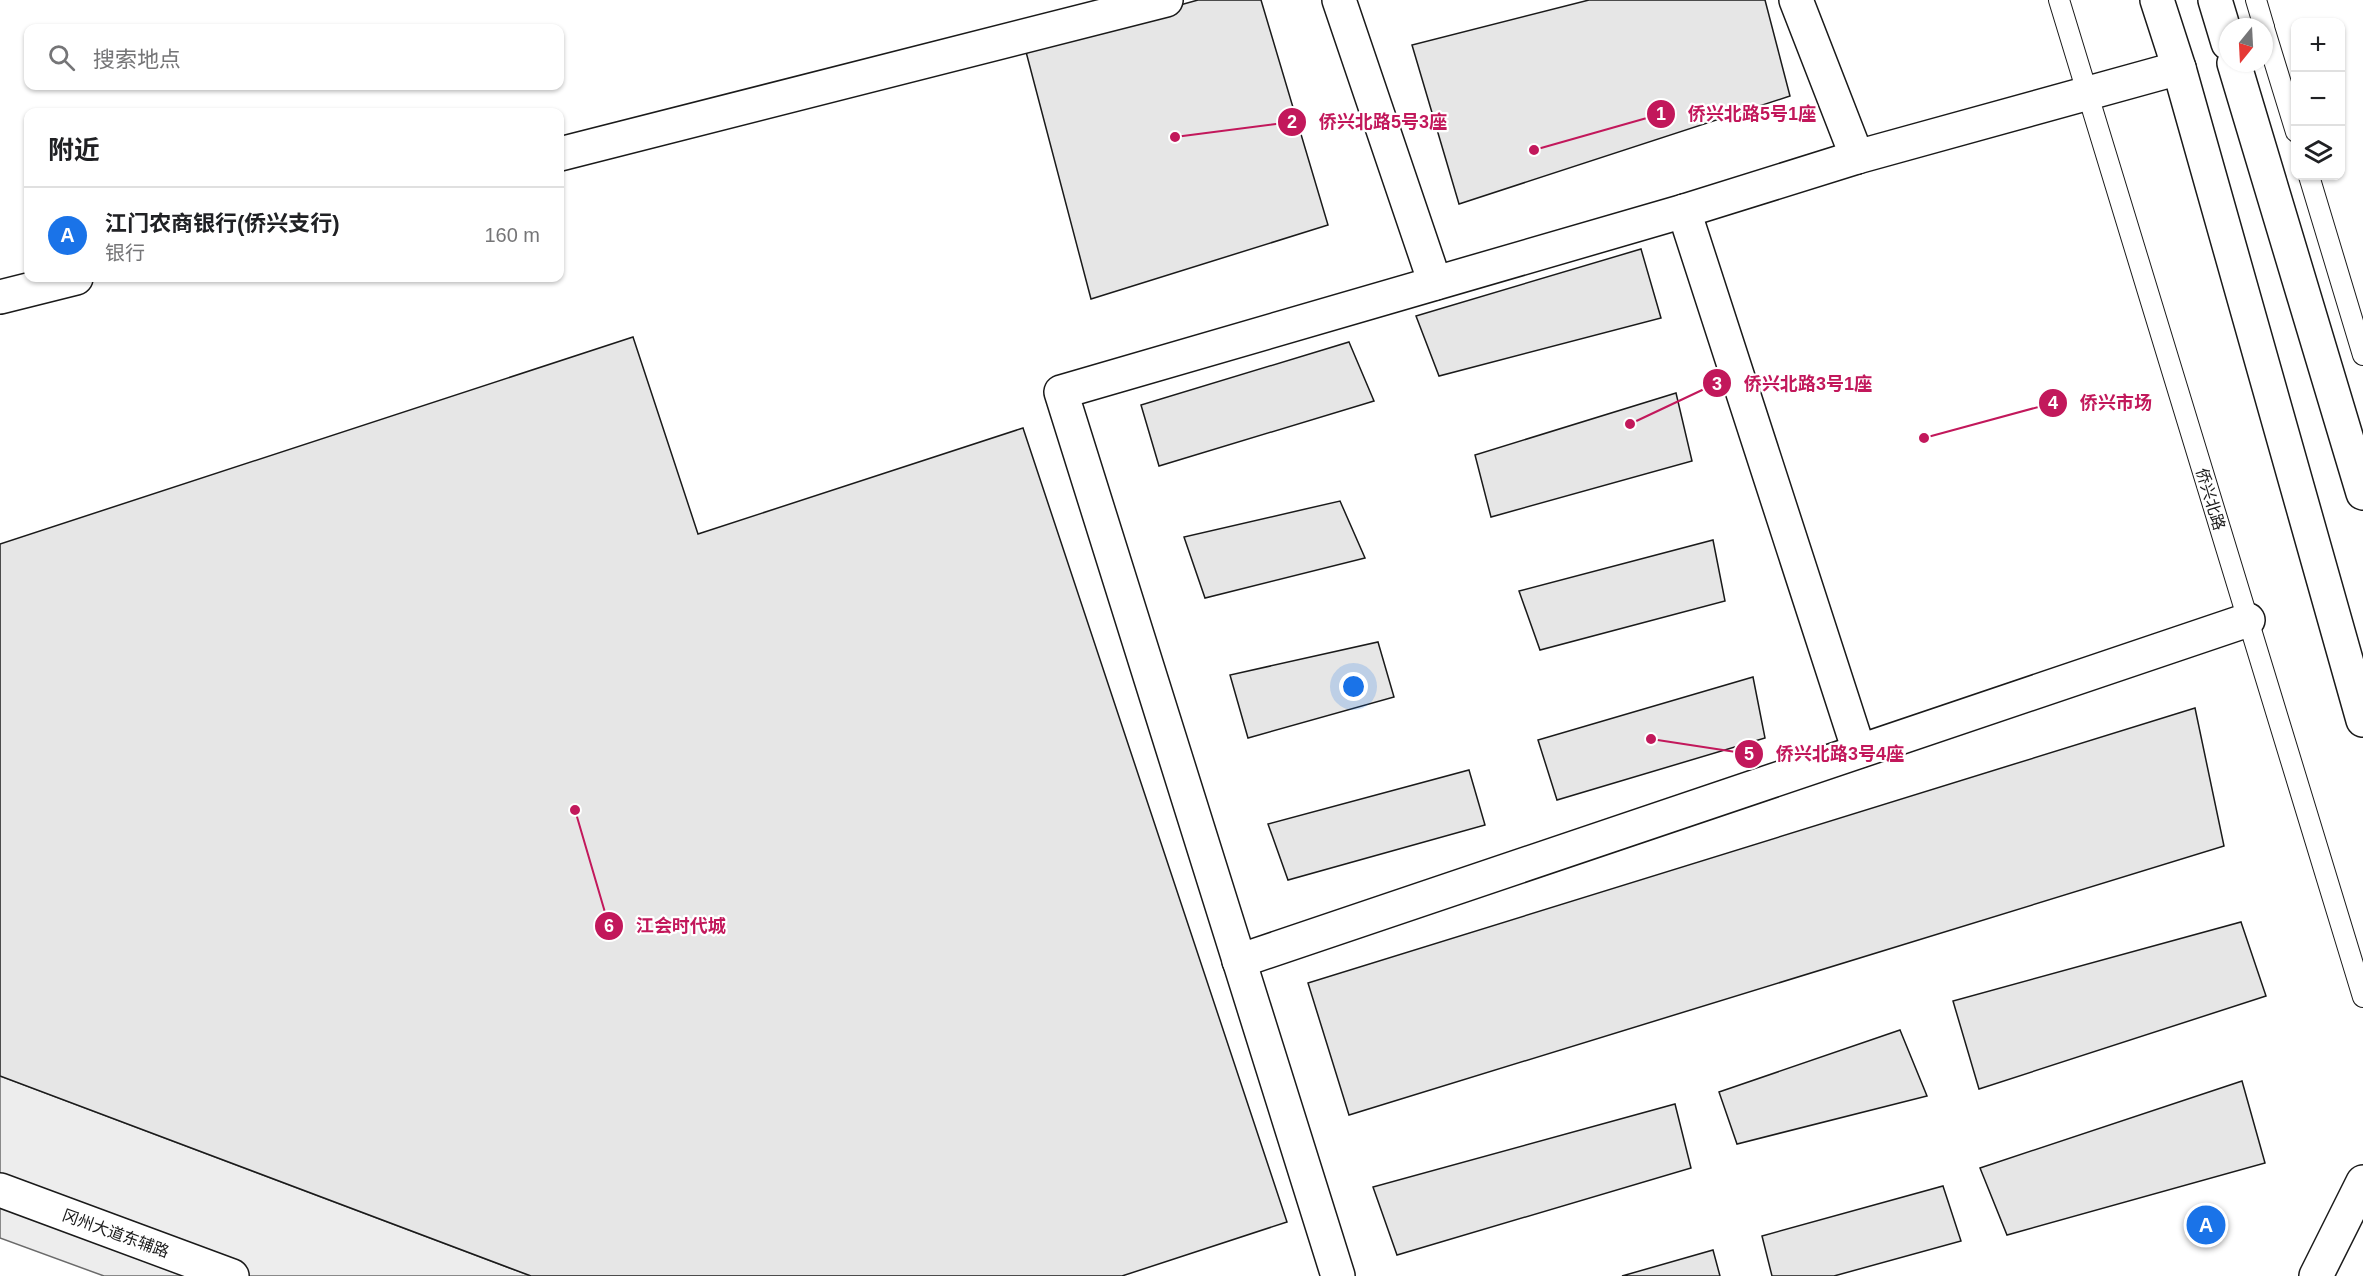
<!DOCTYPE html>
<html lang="zh">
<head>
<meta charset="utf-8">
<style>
	body { margin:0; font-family:Arial,"Noto Sans SC",sans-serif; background:#f6f6f6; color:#202124 }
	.controls { position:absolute; right:18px; top:18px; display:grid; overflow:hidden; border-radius:12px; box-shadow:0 2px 4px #0004 }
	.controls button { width:54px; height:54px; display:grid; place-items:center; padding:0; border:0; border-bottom:2px solid #e0e0e0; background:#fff; color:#202124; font:30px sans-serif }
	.compass { position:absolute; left:2219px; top:18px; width:54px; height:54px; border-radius:50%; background:#fff; box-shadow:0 2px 4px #0004; rotate:198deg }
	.you { position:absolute; left:1354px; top:687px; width:21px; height:21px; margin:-15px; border:4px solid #fff; border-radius:50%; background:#1a73e8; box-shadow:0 0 0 9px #1a73e833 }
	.badge { display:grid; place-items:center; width:39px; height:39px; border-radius:50%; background:#1a73e8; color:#fff; font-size:20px; font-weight:700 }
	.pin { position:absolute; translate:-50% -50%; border:3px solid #fff; box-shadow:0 2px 6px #0006 }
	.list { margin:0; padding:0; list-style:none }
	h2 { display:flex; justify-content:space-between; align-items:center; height:78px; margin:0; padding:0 24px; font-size:26px }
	h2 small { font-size:20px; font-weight:400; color:#757577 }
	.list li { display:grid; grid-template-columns:39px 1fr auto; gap:18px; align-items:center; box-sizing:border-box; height:96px; padding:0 24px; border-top:2px solid #e0e0e0 }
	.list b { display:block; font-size:22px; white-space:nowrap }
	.list p { margin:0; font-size:20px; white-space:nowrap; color:#757577 }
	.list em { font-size:20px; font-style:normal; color:#757577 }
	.icon { flex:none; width:33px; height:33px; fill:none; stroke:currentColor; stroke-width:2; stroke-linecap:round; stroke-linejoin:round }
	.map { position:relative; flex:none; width:2363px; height:1276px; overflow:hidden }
	.search { position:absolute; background:#fff; box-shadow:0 2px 4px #0004; left:24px; top:24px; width:540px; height:66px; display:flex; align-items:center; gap:15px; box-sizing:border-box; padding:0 21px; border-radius:12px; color:#757577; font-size:22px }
	.panel { position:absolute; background:#fff; box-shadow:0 2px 4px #0004; left:24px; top:108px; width:540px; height:174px; border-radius:12px }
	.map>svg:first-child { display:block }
	.built { fill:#ededed; stroke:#6a6a6a; stroke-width:1.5 }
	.building { fill:#e6e6e6; stroke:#1a1a1a; stroke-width:1.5 }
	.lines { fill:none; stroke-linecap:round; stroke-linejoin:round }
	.lane-casing { stroke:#1a1a1a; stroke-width:22 }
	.street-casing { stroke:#1a1a1a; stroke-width:36 }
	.secondary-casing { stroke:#1a1a1a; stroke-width:36 }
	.primary-casing { stroke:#1a1a1a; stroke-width:36 }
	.lane { stroke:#fff; stroke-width:20 }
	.street { stroke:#fff; stroke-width:33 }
	.secondary { stroke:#fff; stroke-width:33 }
	.primary { stroke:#fff; stroke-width:33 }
	.labels { text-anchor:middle; stroke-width:4.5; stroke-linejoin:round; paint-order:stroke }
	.street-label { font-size:16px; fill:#1a1a1a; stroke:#fff }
	.leader { fill:none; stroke:#c2185b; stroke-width:2 }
	.callout-dot { fill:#c2185b; stroke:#fff; stroke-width:2 }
	.mark-label { font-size:18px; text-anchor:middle; font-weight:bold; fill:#fff }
	.callout-label { font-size:18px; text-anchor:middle; font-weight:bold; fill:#c2185b; stroke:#fff; stroke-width:4.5; stroke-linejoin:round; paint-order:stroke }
</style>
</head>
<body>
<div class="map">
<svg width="2363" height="1276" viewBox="0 0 2363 1276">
	<rect width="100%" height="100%" fill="#fff"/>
	<path class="built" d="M0 1076 531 1276H104L0 1238Z"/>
	<g class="building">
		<path d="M1198 0H1261L1328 225 1091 299 1025 48Z"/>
		<path d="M1589 0H1765L1790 96 1459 204 1412 45Z"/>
		<path d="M1641 249 1661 318 1439 376 1416 316Z"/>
		<path d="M633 337 698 534 1023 428 1287 1222 1122 1276H531L0 1076V544Z"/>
		<path d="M1349 342 1374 401 1159 466 1141 405Z"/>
		<path d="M1676 393 1692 461 1491 517 1475 455Z"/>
		<path d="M1340 501 1365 558 1205 598 1184 537Z"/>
		<path d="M1713 540 1725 601 1540 650 1519 591Z"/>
		<path d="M1378 642 1394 697 1248 738 1230 675Z"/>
		<path d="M1753 677 1765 738 1557 800 1538 740Z"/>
		<path d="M2195 708 2224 846 1349 1115 1308 983Z"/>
		<path d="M1469 770 1485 825 1288 880 1268 824Z"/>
		<path d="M2241 922 2266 996 1979 1089 1953 1001Z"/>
		<path d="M1900 1030 1927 1096 1737 1144 1719 1092Z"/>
		<path d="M2242 1081 2265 1163 2007 1235 1980 1168Z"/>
		<path d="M1675 1104 1691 1168 1397 1255 1373 1187Z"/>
		<path d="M1943 1186 1961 1241 1834 1276H1772L1762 1236Z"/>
		<path d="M1713 1250 1720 1276H1622Z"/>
	</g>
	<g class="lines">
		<defs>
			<g id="lane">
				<path d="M2059 0 2363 997"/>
				<path d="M2256 0 2264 27"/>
				<path d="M2264 28 2296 132"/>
				<path d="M2309 176 2363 355"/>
			</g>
			<g id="street">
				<path d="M1339 0 1435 283"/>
				<path d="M1796 0 1857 157"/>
				<path d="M560 154 1166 0"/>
				<path d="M1684 211 1859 751"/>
				<path d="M0 297 76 278"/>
				<path d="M1239 961 2248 620"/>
				<path d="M0 1190 232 1276"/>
				<path d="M1338 1276 1061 392 1684 211 1857 157 2179 68"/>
			</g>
			<g id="secondary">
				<path d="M2157 0 2179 68 2363 720"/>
				<path d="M2215 0 2228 43"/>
				<path d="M2234 63 2363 493"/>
			</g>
			<path id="primary" d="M2316 1276 2363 1182"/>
		</defs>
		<use href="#lane" class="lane-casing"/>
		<use href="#street" class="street-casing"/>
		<use href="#secondary" class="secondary-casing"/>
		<use href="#primary" class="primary-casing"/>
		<use href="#lane" class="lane"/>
		<use href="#street" class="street"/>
		<use href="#secondary" class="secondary"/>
		<use href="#primary" class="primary"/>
	</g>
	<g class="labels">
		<g class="street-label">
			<text transform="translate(2211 499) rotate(73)" y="6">侨兴北路</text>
			<text transform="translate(116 1233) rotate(20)" y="6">冈州大道东辅路</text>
		</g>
	</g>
	<path class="leader" d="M1534 150L1661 114M1175 137L1292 122M1630 424L1717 383M1924 438L2053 403M1651 739L1749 754M575 810L609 926"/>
	<g class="callout-dot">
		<circle cx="1534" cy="150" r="6"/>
		<circle cx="1175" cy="137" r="6"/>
		<circle cx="1630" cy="424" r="6"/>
		<circle cx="1924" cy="438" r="6"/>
		<circle cx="1651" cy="739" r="6"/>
		<circle cx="575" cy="810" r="6"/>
		<circle cx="1661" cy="114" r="15"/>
		<circle cx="1292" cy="122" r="15"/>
		<circle cx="1717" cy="383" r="15"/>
		<circle cx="2053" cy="403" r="15"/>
		<circle cx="1749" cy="754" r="15"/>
		<circle cx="609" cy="926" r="15"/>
	</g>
	<g class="mark-label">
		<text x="1661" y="120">1</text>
		<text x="1292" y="128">2</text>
		<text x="1717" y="390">3</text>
		<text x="2053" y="409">4</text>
		<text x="1749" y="760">5</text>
		<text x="609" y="932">6</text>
	</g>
	<g class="callout-label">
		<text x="1752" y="120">侨兴北路5号1座</text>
		<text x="1383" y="128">侨兴北路5号3座</text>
		<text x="1808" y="390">侨兴北路3号1座</text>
		<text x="2116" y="409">侨兴市场</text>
		<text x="1840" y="760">侨兴北路3号4座</text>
		<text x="681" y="932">江会时代城</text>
	</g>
</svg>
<div class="controls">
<button>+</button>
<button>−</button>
<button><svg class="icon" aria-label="layers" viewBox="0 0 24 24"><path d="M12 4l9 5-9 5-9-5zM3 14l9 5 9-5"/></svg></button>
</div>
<svg class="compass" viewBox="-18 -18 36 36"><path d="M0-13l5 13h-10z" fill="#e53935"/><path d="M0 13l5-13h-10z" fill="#757577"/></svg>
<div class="you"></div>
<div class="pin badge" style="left:2206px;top:1225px">A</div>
<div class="search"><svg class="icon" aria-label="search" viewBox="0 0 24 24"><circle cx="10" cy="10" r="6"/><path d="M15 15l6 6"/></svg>搜索地点</div>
<section class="panel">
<h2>附近<small></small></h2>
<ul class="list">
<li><span class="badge">A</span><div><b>江门农商银行(侨兴支行)</b><p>银行</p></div><em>160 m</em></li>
</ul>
</section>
</div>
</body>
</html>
